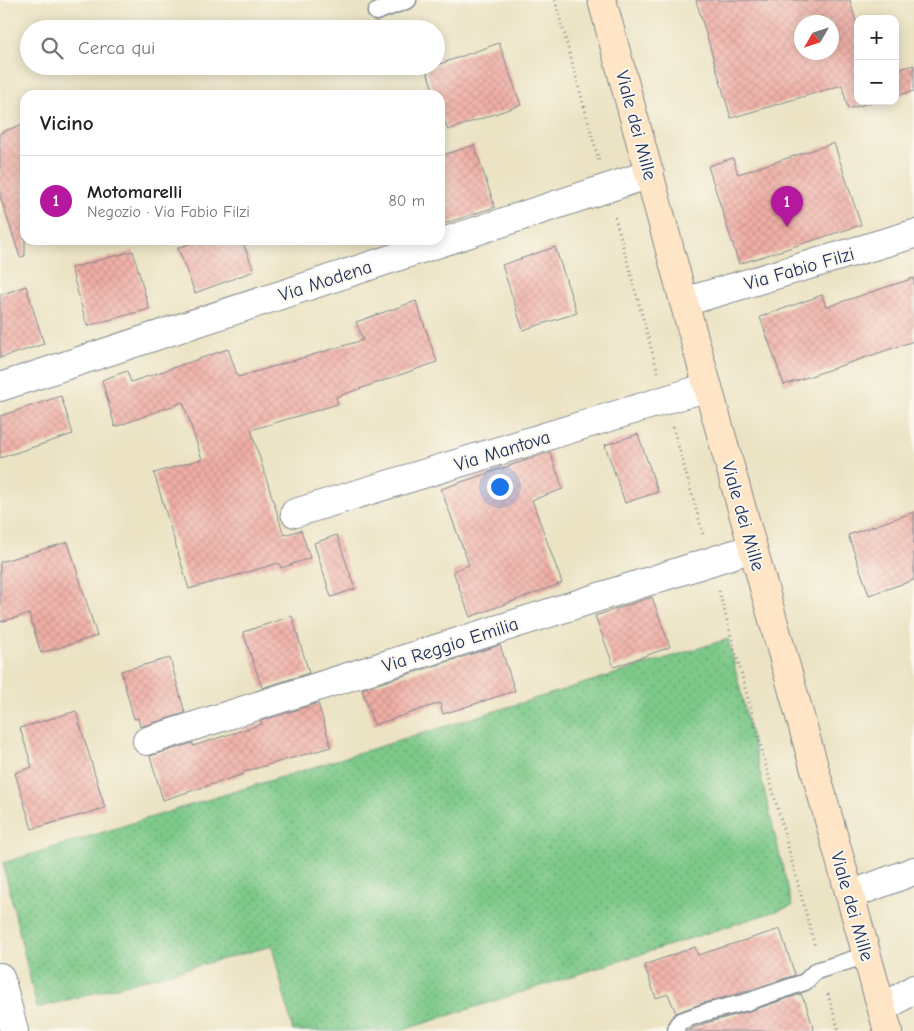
<!DOCTYPE html>
<html lang="it">
<head>
<meta charset="utf-8">
<style>
	body { margin:0; font-family:"Comic Neue",sans-serif; background:#f2f2f2; color:#202124 }
	.controls { position:absolute; right:15px; top:15px; display:grid; overflow:hidden; border-radius:10px; box-shadow:0 2px 12px #0003 }
	.controls button { width:45px; height:45px; display:grid; place-items:center; padding:0; border:0; border-bottom:1px solid #e0e0e0; background:#fff; color:#202124; font:25px sans-serif }
	.compass { position:absolute; left:794px; top:15px; width:45px; height:45px; border-radius:50%; background:#fff; box-shadow:0 2px 12px #0003; rotate:231deg }
	.you { position:absolute; left:499px; top:486px; width:18px; height:18px; margin:-12px; border:4px solid #fff; border-radius:50%; background:#1a73e8; box-shadow:0 0 0 8px #1a73e833 }
	.badge { display:grid; place-items:center; width:32px; height:32px; border-radius:50%; background:#b5179e; color:#fff; font-size:16px; font-weight:700 }
	.pin { position:absolute; translate:-50% -41px; filter:drop-shadow(0 1px 2px #0008) }
	.pin::after { content:''; position:absolute; top:26px; width:18px; height:15px; background:inherit; clip-path:polygon(0 0,100% 0,50% 100%) }
	.list { margin:0; padding:0; list-style:none }
	h2 { display:flex; justify-content:space-between; align-items:center; height:65px; margin:0; padding:0 20px; font-size:21px }
	h2 small { font-size:16px; font-weight:400; color:#757577 }
	.list li { display:grid; grid-template-columns:32px 1fr auto; gap:15px; align-items:center; box-sizing:border-box; height:90px; padding:0 20px; border-top:1px solid #e0e0e0 }
	.list b { display:block; font-size:19px; white-space:nowrap }
	.list p { margin:0; font-size:16px; white-space:nowrap; color:#757577 }
	.list em { font-size:16px; font-style:normal; color:#757577 }
	.icon { flex:none; width:28px; height:28px; fill:none; stroke:currentColor; stroke-width:2; stroke-linecap:round; stroke-linejoin:round }
	.map { position:relative; flex:none; width:914px; height:1031px; overflow:hidden }
	.search { position:absolute; background:#fff; box-shadow:0 2px 12px #0003; left:20px; top:20px; width:425px; height:55px; display:flex; align-items:center; gap:12px; box-sizing:border-box; padding:0 18px; border-radius:28px; color:#757577; font-size:19px }
	.panel { position:absolute; background:#fff; box-shadow:0 2px 12px #0003; left:20px; top:90px; width:425px; height:155px; border-radius:15px }
	.map>svg:first-child { display:block }
	.grass { fill:url(#grass-dots); stroke:#4c7c73 }
	.building { fill:url(#building-cross-hatch); fill-rule:evenodd }
	.lines { fill:none; stroke-linecap:round; stroke-linejoin:round }
	.lane-casing { stroke:#838990; stroke-width:19 }
	.street-casing { stroke:#838990; stroke-width:30 }
	.secondary-casing { stroke:#838990; stroke-width:30 }
	.path { stroke:#838990; stroke-width:3; stroke-dasharray:1 4; stroke-linecap:butt }
	.lane { stroke:#fff; stroke-width:16 }
	.street { stroke:#fff; stroke-width:28 }
	.secondary { stroke:#fde5c5; stroke-width:28 }
	.labels { text-anchor:middle; stroke-width:4; stroke-linejoin:round; paint-order:stroke }
	.street-label { font-size:19px; fill:#1b2f5e; stroke:#fbf7ec }
</style>
</head>
<body>
<div class="map">
<svg width="914" height="1031" viewBox="0 0 914 1031">
	<defs>
		<pattern id="grass-dots" width="8" height="8" patternUnits="userSpaceOnUse" patternTransform="scale(1.25)"><rect width="8" height="8" fill="#7dc988"/><path d="M2 2h.1M6 6h.1" fill="none" stroke="#66a472" stroke-width="1.8" stroke-linecap="round"/></pattern>
		<pattern id="building-cross-hatch" width="8" height="8" patternUnits="userSpaceOnUse" patternTransform="scale(1.25)"><rect width="8" height="8" fill="#f0aea5"/><path d="M0 0l8 8M0 8l8-8" fill="none" stroke="#cd9690"/></pattern>
	</defs>
	<rect width="100%" height="100%" fill="#fbf7ec"/>
	<filter id="ink" filterUnits="userSpaceOnUse"><feTurbulence type="fractalNoise" baseFrequency=".02" numOctaves="2"/><feDisplacementMap in="SourceGraphic" scale="10" xChannelSelector="R" yChannelSelector="G"/><feConvolveMatrix kernelMatrix="1 2 1 2 8 2 1 2 1" color-interpolation-filters="sRGB"/></filter>
	<filter id="wash" filterUnits="userSpaceOnUse"><feTurbulence type="fractalNoise" baseFrequency=".0096" numOctaves="4" result="noise"/><feDisplacementMap in="SourceGraphic" scale="20" xChannelSelector="R" yChannelSelector="G"/><feGaussianBlur stdDeviation="1.12" result="paint"/><feColorMatrix in="noise" values="0 0 0 0 0 0 0 0 0 0 0 0 0 0 0 0 0 1.4 0 .05"/><feComposite in="paint" operator="in"/></filter>
	<g filter="url(#wash)">
		<rect width="100%" height="100%" fill="#ebe3c3"/>
		<path class="grass" d="M728 639 792 906 400 1031H293L272 946 37 1008 3 863Z"/>
		<g id="blocks">
			<g class="building">
				<path d="M696 0H850L858 29V101H877L848 109 842 85 731 118ZM802 22H832V52H802Z"/>
				<path d="M499 43 521 105 448 130 440 109V95H435L426 69Z"/>
				<path d="M914 65V91L895 96V70Z"/>
				<path d="M25 123V256L20 257 0 196V133Z"/>
				<path d="M834 143 861 225 739 264 708 166 733 158 738 174Z"/>
				<path d="M474 145 495 207 440 225V156Z"/>
				<path d="M200 240H242L254 271 195 293 178 248Z"/>
				<path d="M555 247 577 313 523 330 502 265Z"/>
				<path d="M133 251 149 309 87 326 71 268Z"/>
				<path d="M914 278V341L784 385 760 317 822 295 826 307Z"/>
				<path d="M26 286 44 344 0 358V295Z"/>
				<path d="M416 301 437 362 336 397 338 404 251 430 284 535 301 530 310 558 281 568 279 563 189 589 154 473 202 459 183 402 115 427 102 380 127 371 131 382 228 349 238 377 363 340 356 322Z"/>
				<path d="M61 396 73 434 0 458V416Z"/>
				<path d="M638 434 658 492 625 503 605 445Z"/>
				<path d="M550 452 563 489 532 500 562 583 470 617 453 571 469 565 441 489Z"/>
				<path d="M914 512V580L869 595 848 535Z"/>
				<path d="M337 535 355 589 331 597 314 543Z"/>
				<path d="M68 542 97 636 41 653 29 614 0 622V562Z"/>
				<path d="M652 597 670 647 614 667 595 616Z"/>
				<path d="M292 616 309 673 262 688 243 632Z"/>
				<path d="M500 645 515 691 443 714 440 703 374 725 362 689Z"/>
				<path d="M170 658 185 713 140 727 138 718 134 719 121 671Z"/>
				<path d="M318 703 331 747 243 772 244 774 163 800 150 756 193 743V746L262 724 261 721Z"/>
				<path d="M76 711 105 808 32 829 15 773 32 767 20 728Z"/>
				<path d="M780 929 795 975 744 992 700 1004 676 1013 668 994 656 998 644 965 695 947 698 955Z"/>
				<path d="M801 994 804 1001H805L814 1031H686L706 1023 750 1011Z"/>
			</g>
		</g>
	</g>
	<g filter="url(#ink)">
		<use href="#blocks" fill-opacity="0" stroke="#838990" stroke-width="1"/>
		<g class="lines">
			<defs>
				<g id="lane">
					<path d="M376 12 408 0"/>
					<path d="M676 1031 677 1025 681 1021 703 1013 747 1002 805 982 816 971 867 955"/>
				</g>
				<g id="street">
					<path d="M684 302 914 234"/>
					<path d="M0 387 650 174"/>
					<path d="M295 513 708 387"/>
					<path d="M147 741 753 548"/>
					<path d="M850 895 914 871"/>
					<path d="M0 977 14 1031"/>
					<path d="M882 1009 914 989"/>
				</g>
				<path id="secondary" d="M602 0 684 302 888 1031"/>
			</defs>
			<use href="#lane" class="lane-casing"/>
			<use href="#street" class="street-casing"/>
			<use href="#secondary" class="secondary-casing"/>
			<g class="path">
				<path d="M555 0 599 161"/>
				<path d="M615 217 658 373"/>
				<path d="M673 427 703 534"/>
				<path d="M719 591 815 947"/>
				<path d="M828 994 839 1031"/>
			</g>
			<use href="#lane" class="lane"/>
			<use href="#street" class="street"/>
			<use href="#secondary" class="secondary"/>
		</g>
	</g>
	<g class="labels">
		<g class="street-label">
			<text transform="translate(637 125) rotate(75)" y="7">Viale dei Mille</text>
			<text transform="translate(799 268) rotate(-16)" y="7">Via Fabio Filzi</text>
			<text transform="translate(325 280) rotate(-18)" y="7">Via Modena</text>
			<text transform="translate(502 450) rotate(-17)" y="7">Via Mantova</text>
			<text transform="translate(744 516) rotate(74)" y="7">Viale dei Mille</text>
			<text transform="translate(450 644) rotate(-18)" y="7">Via Reggio Emilia</text>
			<text transform="translate(853 906) rotate(74)" y="7">Viale dei Mille</text>
		</g>
	</g>
</svg>
<div class="controls">
<button>+</button>
<button>−</button>
</div>
<svg class="compass" viewBox="-18 -18 36 36"><path d="M0-13l5 13h-10z" fill="#e53935"/><path d="M0 13l5-13h-10z" fill="#757577"/></svg>
<div class="you"></div>
<div class="pin badge" style="left:787px;top:227px">1</div>
<div class="search"><svg class="icon" aria-label="search" viewBox="0 0 24 24"><circle cx="10" cy="10" r="6"/><path d="M15 15l6 6"/></svg>Cerca qui</div>
<section class="panel">
<h2>Vicino<small></small></h2>
<ul class="list">
<li><span class="badge">1</span><div><b>Motomarelli</b><p>Negozio · Via Fabio Filzi</p></div><em>80 m</em></li>
</ul>
</section>
</div>
</body>
</html>
